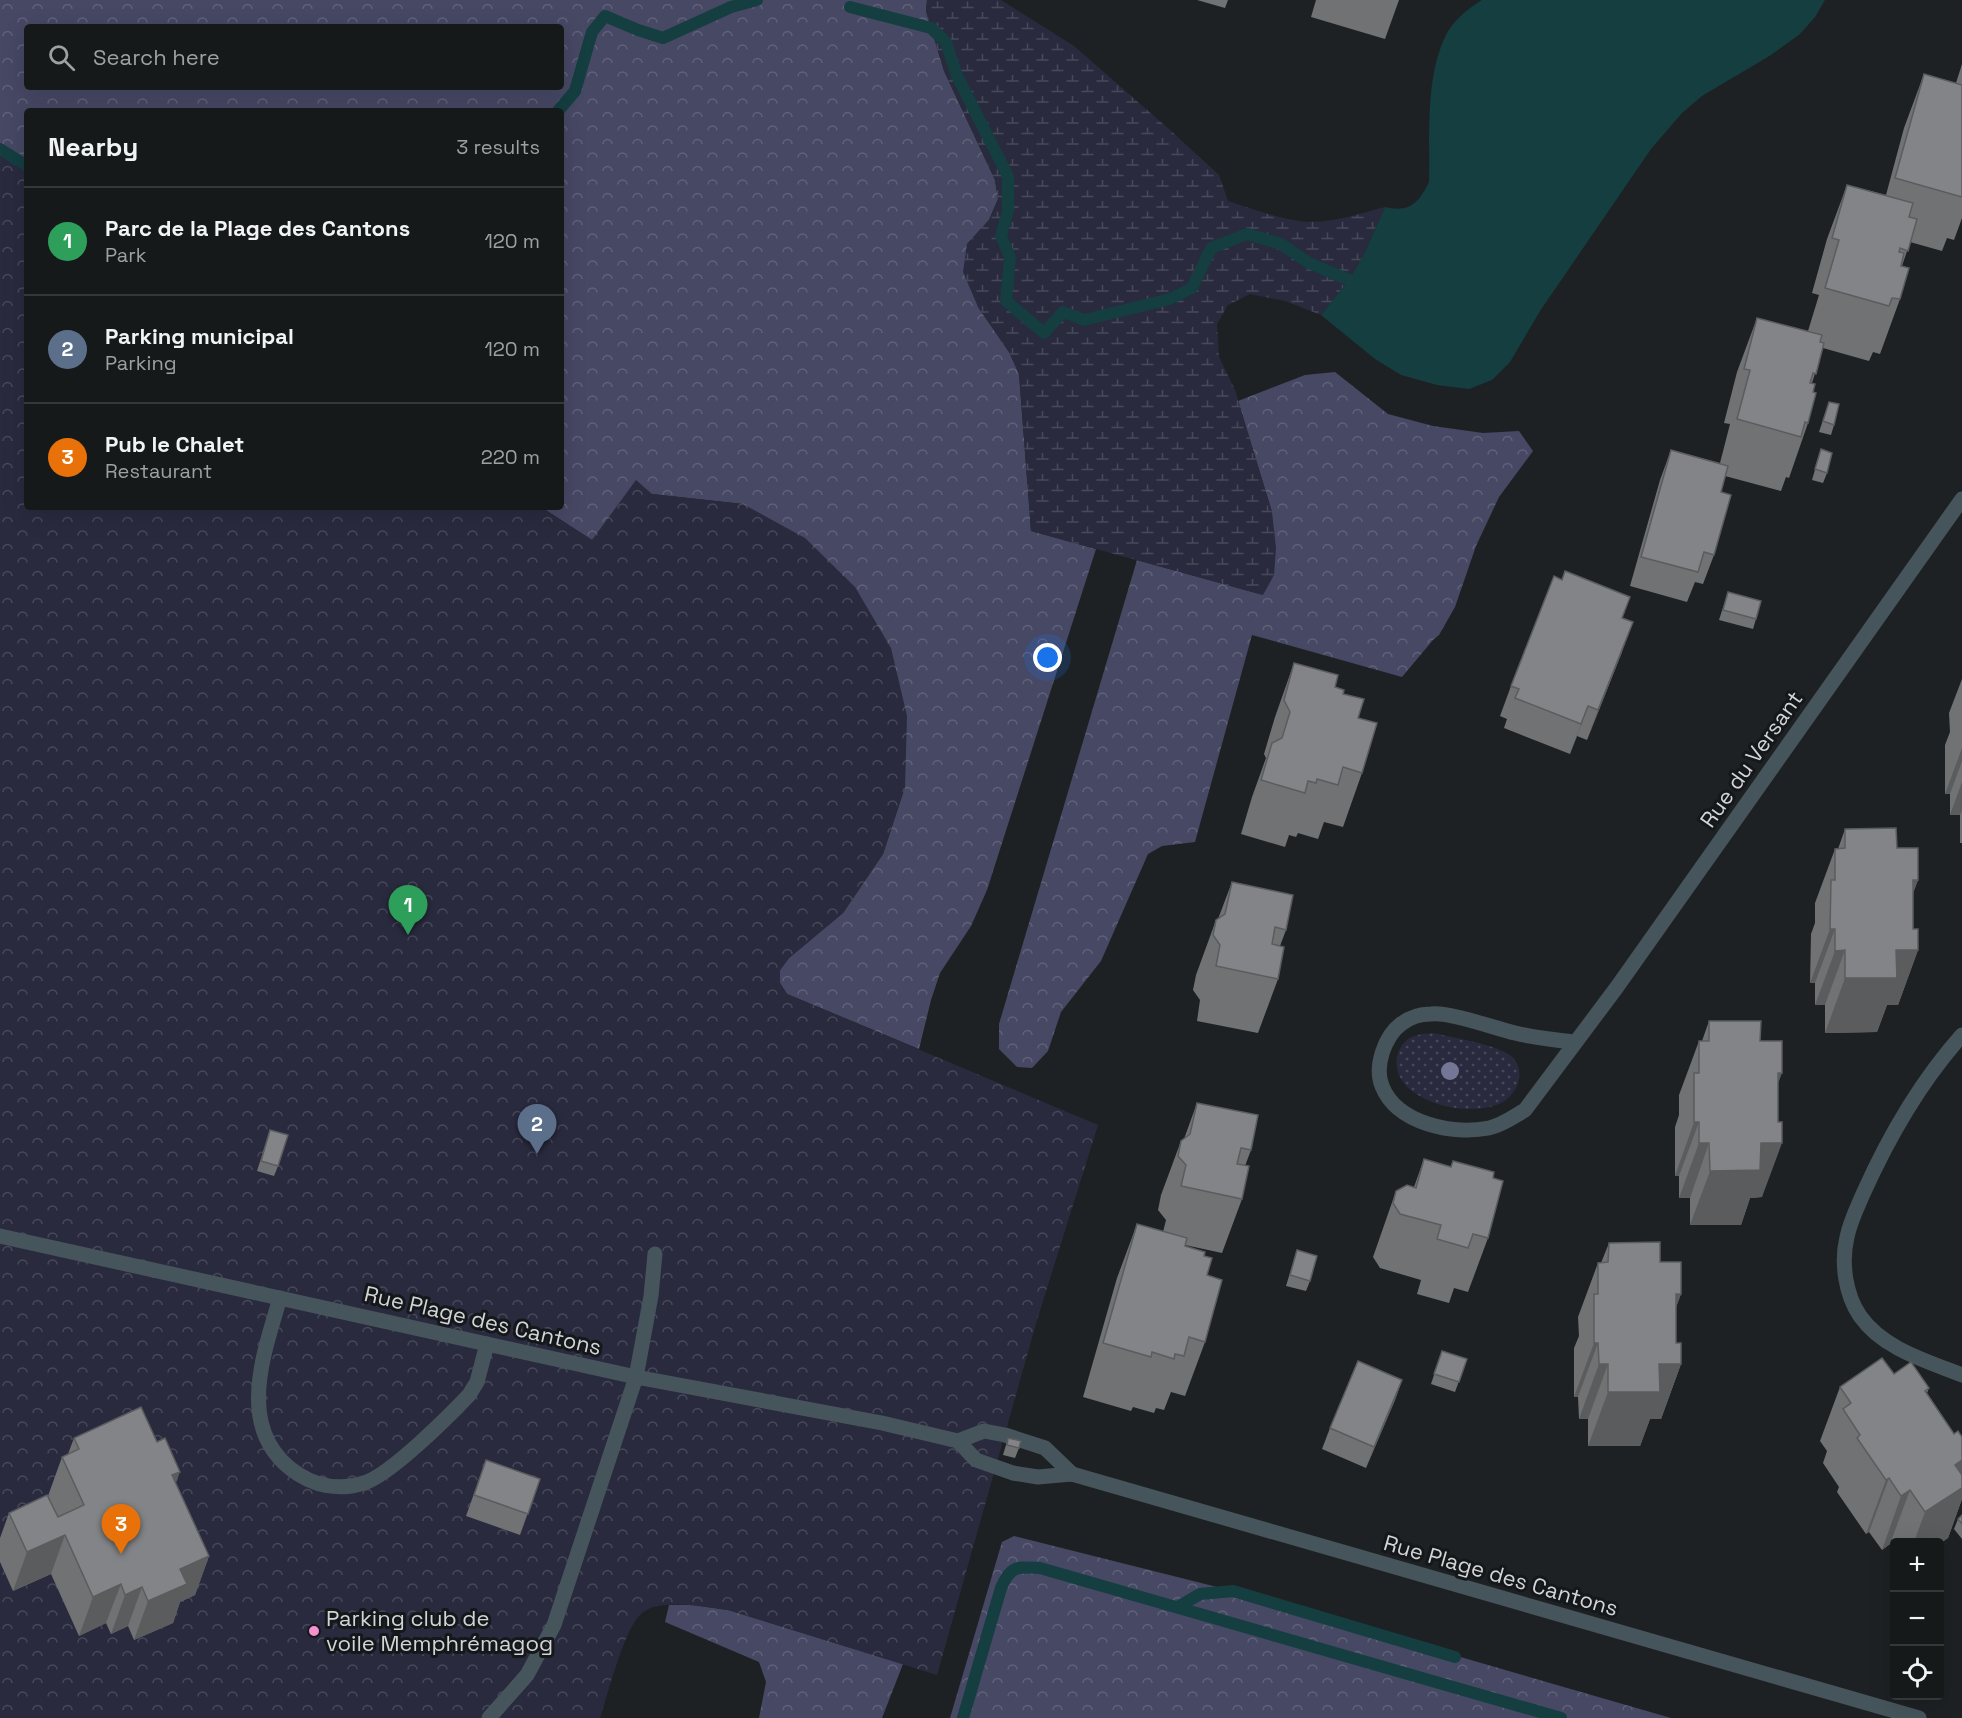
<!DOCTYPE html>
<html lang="en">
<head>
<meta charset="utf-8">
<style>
	body { margin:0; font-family:"Space Grotesk",sans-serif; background:#1f2223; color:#f1f3f6 }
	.controls { position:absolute; right:18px; bottom:18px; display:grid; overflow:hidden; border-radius:6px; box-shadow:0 6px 24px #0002 }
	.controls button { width:54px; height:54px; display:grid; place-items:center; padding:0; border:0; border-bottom:2px solid #353839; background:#16191a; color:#f1f3f6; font:30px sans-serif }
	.you { position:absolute; left:1048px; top:658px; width:21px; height:21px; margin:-15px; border:4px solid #fff; border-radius:50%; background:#1a73e8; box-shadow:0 0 0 9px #1a73e833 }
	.badge { display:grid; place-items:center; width:39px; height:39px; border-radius:50%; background:#0b8043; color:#fff; font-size:20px; font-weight:700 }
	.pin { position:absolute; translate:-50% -50px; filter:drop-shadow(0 2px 3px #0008) }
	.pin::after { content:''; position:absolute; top:32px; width:21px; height:18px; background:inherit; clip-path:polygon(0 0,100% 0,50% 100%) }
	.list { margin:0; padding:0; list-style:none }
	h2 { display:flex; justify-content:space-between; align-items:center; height:78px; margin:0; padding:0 24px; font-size:26px }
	h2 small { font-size:20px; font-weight:400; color:#9ea0a2 }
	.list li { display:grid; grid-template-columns:39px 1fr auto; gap:18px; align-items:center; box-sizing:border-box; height:108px; padding:0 24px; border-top:2px solid #353839 }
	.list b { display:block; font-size:22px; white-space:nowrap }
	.list p { margin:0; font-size:20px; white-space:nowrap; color:#9ea0a2 }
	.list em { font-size:20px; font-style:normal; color:#9ea0a2 }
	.icon { flex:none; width:33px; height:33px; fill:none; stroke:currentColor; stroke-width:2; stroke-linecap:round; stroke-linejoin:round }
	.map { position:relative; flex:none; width:1962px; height:1718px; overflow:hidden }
	.search { position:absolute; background:#16191a; box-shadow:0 6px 24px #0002; left:24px; top:24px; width:540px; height:66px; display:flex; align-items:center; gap:15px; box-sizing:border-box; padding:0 21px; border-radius:6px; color:#9ea0a2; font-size:22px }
	.panel { position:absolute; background:#16191a; box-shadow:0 6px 24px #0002; left:24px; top:108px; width:540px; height:402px; border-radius:6px }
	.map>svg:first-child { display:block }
	.grass { fill:url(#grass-dots) }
	.forest { fill:url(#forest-crowns); fill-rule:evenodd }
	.wetland { fill:url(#wetland-marsh) }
	.park { fill:url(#park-crowns) }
	.water { fill:#143e40 }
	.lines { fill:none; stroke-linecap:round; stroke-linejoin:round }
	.stream { stroke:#143e40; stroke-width:12 }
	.service { stroke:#46555b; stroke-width:15 }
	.minor { stroke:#46555b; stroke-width:15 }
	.tree { fill:#737695 }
	.wall { fill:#707274 }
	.shaded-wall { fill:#5b5c5e }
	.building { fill:#828487; stroke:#5b5c5e; stroke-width:1.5 }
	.poi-dot { fill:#f590d1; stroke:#15181a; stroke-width:2 }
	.labels { text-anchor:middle; stroke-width:6; stroke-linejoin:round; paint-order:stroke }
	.street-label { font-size:22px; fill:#d2d4d5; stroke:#15181a }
	.poi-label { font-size:22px; fill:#d2d4d5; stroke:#15181a; text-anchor:start }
</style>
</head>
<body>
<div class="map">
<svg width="1962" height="1718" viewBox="0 0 1962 1718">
	<defs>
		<pattern id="grass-dots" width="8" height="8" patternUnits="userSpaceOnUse" patternTransform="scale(1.5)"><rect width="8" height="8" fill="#292a3e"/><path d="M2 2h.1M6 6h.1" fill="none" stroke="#474859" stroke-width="1.8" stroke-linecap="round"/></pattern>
		<pattern id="forest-crowns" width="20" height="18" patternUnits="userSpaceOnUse" patternTransform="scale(1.5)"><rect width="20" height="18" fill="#464864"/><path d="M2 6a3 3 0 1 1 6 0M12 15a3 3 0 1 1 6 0" fill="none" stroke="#606279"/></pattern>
		<pattern id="wetland-marsh" width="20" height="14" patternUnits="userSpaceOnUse" patternTransform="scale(1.5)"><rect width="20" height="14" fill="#292a3e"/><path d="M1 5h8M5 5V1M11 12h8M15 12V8" fill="none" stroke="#474859"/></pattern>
		<pattern id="park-crowns" width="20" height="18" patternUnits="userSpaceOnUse" patternTransform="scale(1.5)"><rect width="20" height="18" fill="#292a3e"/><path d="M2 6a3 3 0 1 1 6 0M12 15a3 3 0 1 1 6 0" fill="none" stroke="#474859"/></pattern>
	</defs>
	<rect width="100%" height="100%" fill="#1e2123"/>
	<path class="grass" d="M1433 1033C1451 1037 1498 1045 1511 1056 1528 1071 1517 1096 1499 1104 1489 1108 1478 1109 1467 1109 1447 1108 1429 1103 1412 1091 1395 1079 1390 1055 1407 1040 1414 1034 1424 1034 1433 1033Z"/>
	<g class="forest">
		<path d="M0 0H927L926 11 944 71 995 180 998 199 989 220 967 244 978 307 1009 352 1019 374 1031 531 1096 549 987 890 971 926 940 973 931 1000 919 1049 787 994 780 983V970L789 958 843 913 883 854 905 787 743 504 652 494 592 540 541 507H561V111H27V166L0 149ZM27 27H561V87H27Z"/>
		<path d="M1335 372 1388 414 1433 426 1483 433 1519 431 1533 451 1499 497 1476 546 1455 607 1439 635 1433 640 1402 677 1252 635 1195 842 1162 846 1148 854 1101 961 1061 1012 1048 1051 1032 1068 1017 1067 999 1049V1024L1137 560 1263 595 1272 512 1238 401 1305 375Z"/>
		<path d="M1014 1536 1233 1591 1671 1718H950L1002 1542Z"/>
		<path d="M669 1605H694L728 1610 903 1664 882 1718H759L766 1682 759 1662 665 1622Z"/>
	</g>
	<path class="wetland" d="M927 0H1001L1074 46 1170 130 1219 175 1228 201C1251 208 1275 218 1299 221 1327 225 1359 214 1385 207L1364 254 1349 280 1321 315 1285 301 1250 294 1228 305 1217 324 1219 357 1235 390 1272 512 1276 548 1274 575 1263 595 1031 531 1019 374 1009 352 978 307 963 272 967 244 989 220 998 199 995 180 944 71 926 11Z"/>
	<path class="park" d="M0 149 27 166V507H541L592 540 636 480 652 494 743 504 805 538 855 587 891 648 907 716 905 787 883 854 843 913 789 958 780 970V983L787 994 1098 1125 1037 1320 937 1675 728 1610C704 1607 677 1601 653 1607 649 1608 641 1613 638 1617 623 1635 608 1693 600 1718H0Z"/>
	<path class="water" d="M1482 0H1825L1815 17 1800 34 1771 55 1702 96 1682 113 1651 149 1540 311 1510 362 1492 380 1469 389 1437 385 1401 375 1375 359 1321 315 1349 280 1364 254 1385 207C1409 213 1419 203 1429 182 1430 137 1425 77 1446 35 1453 21 1468 8 1482 0Z"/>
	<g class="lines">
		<g class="stream">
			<path d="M850 7 931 28 946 42 957 76 1008 176V211L1001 236 1010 257 1006 301 1044 333 1063 312 1084 320 1170 299 1192 288 1211 248 1247 234 1281 244 1309 263 1349 280"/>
			<path d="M558 111 575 91 592 32 605 16 638 30 663 38 731 7 757 0"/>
			<path d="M0 149 27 166"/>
			<path d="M1178 1607 1200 1594 1233 1591 1455 1657"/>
			<path d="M963 1718 1001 1588C1011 1565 1017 1567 1040 1568L1561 1718"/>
		</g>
		<g class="service">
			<path d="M0 1236 636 1377 882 1423 958 1441 976 1460 1013 1473 1038 1477 1072 1474"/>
			<path d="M280 1298C263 1356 234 1432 298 1474 318 1487 341 1490 364 1483 390 1475 448 1417 469 1395L477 1382 487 1344"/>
			<path d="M958 1441 984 1431 1005 1435 1045 1448 1072 1474"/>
			<path d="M489 1718 527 1675 554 1625 636 1377 651 1296 655 1254"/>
		</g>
		<g class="minor">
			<path d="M1962 1035C1921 1081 1888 1138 1863 1194 1857 1208 1850 1222 1847 1237 1841 1262 1845 1294 1860 1316 1883 1349 1927 1361 1962 1375"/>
			<path d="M1574 1042C1554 1040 1535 1038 1515 1033 1494 1028 1451 1012 1431 1014 1420 1014 1410 1017 1401 1024 1385 1036 1374 1066 1382 1086 1397 1124 1453 1135 1489 1128 1503 1125 1513 1117 1525 1110L1617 987 1962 499"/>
			<path d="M1072 1474 1919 1718"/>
		</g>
	</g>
	<circle class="tree" cx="1450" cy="1071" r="9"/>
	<g class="wall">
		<path d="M1197 0H1228L1225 8Z"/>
		<path d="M1316 0H1399L1385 39 1311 17Z"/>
		<path d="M1962 64V218L1954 240 1947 238 1942 251 1910 242 1902 266 1900 299 1880 354 1873 352 1869 361 1823 348 1812 383 1813 392 1808 423 1789 478 1786 477 1781 491 1725 476 1721 492 1714 555 1703 584 1695 582 1687 602 1630 586 1660 480 1671 450 1720 463 1730 424 1724 423 1737 372 1757 318 1808 331 1819 295 1812 293 1827 239 1847 185 1886 195 1904 128 1924 74 1956 83Z"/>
		<path d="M1829 402 1834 425 1831 435 1819 432Z"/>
		<path d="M1821 449 1827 473 1823 483 1812 480Z"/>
		<path d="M1728 592 1756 619 1753 629 1719 620Z"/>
		<path d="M1623 619 1622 652 1587 740 1577 736 1570 754 1504 728 1507 719 1500 716 1511 686Z"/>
		<path d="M1294 663 1335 687 1343 694 1358 718 1362 773 1343 827 1324 822 1318 839 1298 833 1296 837 1289 835 1285 847 1241 834 1252 797 1266 758 1264 754 1275 717Z"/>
		<path d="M1962 679V843H1960V815H1950V794H1945V745L1950 732 1949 713Z"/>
		<path d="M1845 829 1897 848 1918 880 1913 893V929L1918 950 1898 1005H1887L1877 1032 1825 1033V1005H1815V983H1810L1811 934 1815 923V903L1835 849H1838Z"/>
		<path d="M1232 882 1286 930 1280 946 1278 979 1258 1033 1197 1021 1200 1000 1193 990 1196 975 1216 920 1218 919Z"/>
		<path d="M1709 1021 1760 1041 1778 1086 1762 1197 1750 1198 1741 1225H1690V1198H1679V1176H1675V1127L1679 1115V1095L1699 1041H1702Z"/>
		<path d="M1197 1103 1251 1150 1245 1166 1242 1199 1222 1253 1185 1245 1204 1256 1207 1275 1205 1342 1185 1396 1171 1392 1164 1410 1156 1408 1154 1413 1133 1407 1131 1411 1083 1397 1117 1278 1137 1224 1163 1232 1166 1220 1158 1210 1161 1195 1181 1141 1184 1139Z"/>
		<path d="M270 1130 278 1166 274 1176 257 1171Z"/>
		<path d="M1424 1159 1493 1178 1488 1238 1468 1292 1454 1288 1449 1303 1417 1294 1421 1280 1380 1268 1373 1257 1396 1191 1414 1187Z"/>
		<path d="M1609 1243 1660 1262 1681 1294 1676 1307V1343L1681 1364 1661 1419H1650L1640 1446H1588V1419H1579L1578 1397H1574V1348L1579 1336 1578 1317 1598 1263H1601Z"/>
		<path d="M1297 1250 1310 1281 1306 1291 1286 1286Z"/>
		<path d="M1442 1351 1467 1359 1455 1392 1431 1384Z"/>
		<path d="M1894 1374 1929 1388 1927 1393 1954 1434 1962 1437V1499L1948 1538 1940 1542H1894V1551L1890 1544 1882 1550 1869 1532 1866 1534 1837 1492 1839 1487 1823 1463 1827 1451 1820 1441 1840 1387Z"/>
		<path d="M1402 1380 1395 1400 1366 1468 1322 1449 1330 1428Z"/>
		<path d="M74 1438 176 1484 209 1556 195 1595 180 1602 173 1623 134 1640 128 1626 111 1634 106 1623 79 1636 51 1574 13 1591 0 1562V1538L9 1513 58 1517 48 1496 62 1457 68 1454Z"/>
		<path d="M1008 1438 1019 1448 1015 1458 1003 1455Z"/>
		<path d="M486 1460 540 1479 520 1535 466 1516Z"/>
		<path d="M1962 1515V1539L1954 1529 1958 1519Z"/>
	</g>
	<g class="shaded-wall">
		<path d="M1633 622 1622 652 1587 740 1598 710Z"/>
		<path d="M1588 706 1577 736 1570 754 1581 724Z"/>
		<path d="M1962 748V761L1950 794H1945Z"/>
		<path d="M1962 782V810L1960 815H1950Z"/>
		<path d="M1913 880H1918L1898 934Z"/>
		<path d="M1830 929H1835L1815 983H1810Z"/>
		<path d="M1845 950 1825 1005H1815L1835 951Z"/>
		<path d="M1896 950H1918L1898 1005H1887L1877 1032 1825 1033 1845 978Z"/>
		<path d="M1778 1073H1782L1762 1127Z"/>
		<path d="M1694 1122H1699L1679 1176H1675Z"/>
		<path d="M1699 1143H1709L1690 1198H1679Z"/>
		<path d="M1761 1143H1782L1762 1197 1750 1198 1741 1225H1690L1710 1171Z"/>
		<path d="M1676 1294H1681L1661 1348Z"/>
		<path d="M1594 1343H1598L1578 1397H1574Z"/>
		<path d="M1599 1364H1608L1588 1419H1579Z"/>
		<path d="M1659 1364H1681L1661 1419H1650L1640 1446H1588L1608 1392Z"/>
		<path d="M1402 1380 1395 1400 1366 1468 1374 1447Z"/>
		<path d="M1962 1460V1499L1948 1538 1940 1544V1542H1914L1925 1512 1955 1465Z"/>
		<path d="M180 1472 166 1510 172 1475Z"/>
		<path d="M1889 1478 1869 1532 1866 1534 1886 1480Z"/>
		<path d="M1910 1490 1890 1544 1882 1550 1901 1496Z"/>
		<path d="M65 1535 51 1574 13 1591 27 1552Z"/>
		<path d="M209 1556 195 1595 180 1602 173 1623 134 1640 148 1601 180 1569Z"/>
		<path d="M121 1584 106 1623 79 1636 93 1597Z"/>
		<path d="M142 1587 128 1626 111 1634 125 1595Z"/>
	</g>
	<g class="building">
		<path d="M1924 74 1962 85V197L1895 178Z"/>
		<path d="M1847 185 1913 203 1909 217 1917 219 1908 251 1900 248 1899 252 1904 253 1901 266 1909 268 1900 299 1892 298 1889 306 1825 288 1839 240 1832 238Z"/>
		<path d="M1757 318 1822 335 1820 342 1824 343 1816 374 1813 373 1810 383 1815 384 1813 392 1816 393 1808 423 1805 422 1801 437 1737 419 1750 370 1744 369Z"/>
		<path d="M1829 402 1839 404 1834 425 1823 421Z"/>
		<path d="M1821 449 1832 453 1827 473 1815 469Z"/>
		<path d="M1671 450 1728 466 1721 492 1731 495 1714 555 1704 552 1698 572 1641 557Z"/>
		<path d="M1565 571 1630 597 1622 618 1633 622 1598 710 1588 706 1581 724 1515 698 1519 689 1511 686 1554 576 1562 580Z"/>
		<path d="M1728 592 1761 601 1756 619 1723 610Z"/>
		<path d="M1294 663 1338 675 1335 687 1344 690 1343 694 1364 699 1358 718 1377 723 1362 773 1343 767 1338 785 1317 779 1316 783 1308 781 1305 793 1261 780 1272 743 1282 738 1290 712 1284 700Z"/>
		<path d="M1896 828 1897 848H1918V880H1913V929H1918V950H1896L1897 978H1845V950L1835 951V929H1830L1831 880H1835V849L1845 848V829Z"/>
		<path d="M1232 882 1293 895 1286 930 1275 927 1272 944 1284 947 1278 979 1216 966 1220 945 1213 935 1216 920 1225 914Z"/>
		<path d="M1709 1021H1761L1760 1041H1782V1073H1778V1122H1782V1143H1761L1760 1170 1710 1171 1709 1143H1699V1122H1694V1073H1699V1041H1709Z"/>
		<path d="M1197 1103 1258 1115 1251 1150 1241 1148 1237 1164 1249 1166 1242 1199 1181 1186 1186 1165 1178 1156 1181 1141 1190 1134Z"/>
		<path d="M270 1130 288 1135 278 1166 261 1161Z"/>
		<path d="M1424 1159 1451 1167 1453 1161 1494 1172 1493 1178 1503 1181 1488 1238 1473 1234 1468 1248 1437 1239 1441 1225 1400 1214 1393 1203 1396 1191 1407 1185 1416 1188Z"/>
		<path d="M1137 1224 1187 1238 1185 1246 1205 1252 1204 1256 1212 1258 1207 1275 1222 1280 1205 1342 1189 1337 1184 1356 1175 1354 1174 1359 1152 1352 1151 1357 1103 1343Z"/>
		<path d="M1660 1242V1262H1681V1294H1676V1343H1681V1364H1659L1660 1392H1608V1364H1599L1598 1343H1594V1294H1598V1263L1608 1262 1609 1243Z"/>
		<path d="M1297 1250 1317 1256 1310 1281 1290 1275Z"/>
		<path d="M1442 1351 1467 1359 1459 1382 1434 1374Z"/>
		<path d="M1882 1358 1894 1374 1911 1362 1929 1388 1925 1391 1954 1434 1958 1431 1962 1437V1460L1955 1465 1962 1475V1488L1925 1512 1910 1490 1901 1496 1889 1478 1886 1480 1857 1438 1860 1435 1843 1409 1851 1403 1840 1387Z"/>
		<path d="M1358 1361 1402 1380 1374 1447 1330 1428Z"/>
		<path d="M141 1407 157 1442 165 1438 180 1472 172 1475 209 1556 180 1569 187 1584 148 1601 142 1587 125 1595 121 1584 93 1597 65 1535 27 1552 9 1513 47 1495 58 1517 84 1505 62 1457 79 1449 74 1438Z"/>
		<path d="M1008 1438 1021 1441 1019 1448 1007 1445Z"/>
		<path d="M486 1460 540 1479 528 1514 474 1495Z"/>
		<path d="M1962 1515V1524L1958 1519Z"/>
	</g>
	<circle class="poi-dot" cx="314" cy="1631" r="6"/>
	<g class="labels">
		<g class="street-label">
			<text transform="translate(1751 759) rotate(-55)" y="8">Rue du Versant</text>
			<text transform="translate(483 1320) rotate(13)" y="8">Rue Plage des Cantons</text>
			<text transform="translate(1501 1575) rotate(16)" y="8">Rue Plage des Cantons</text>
		</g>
		<g class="poi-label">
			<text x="326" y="1626">Parking club de<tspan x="326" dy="25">voile Memphrémagog</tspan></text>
		</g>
	</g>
</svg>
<div class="controls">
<button>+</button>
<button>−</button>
<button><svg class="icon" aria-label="locate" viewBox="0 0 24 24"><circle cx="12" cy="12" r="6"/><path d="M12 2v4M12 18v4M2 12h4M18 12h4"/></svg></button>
</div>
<div class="you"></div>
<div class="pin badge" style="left:408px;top:935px;background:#2e9e5b">1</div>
<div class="pin badge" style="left:537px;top:1154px;background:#5c6f8a">2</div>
<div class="pin badge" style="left:121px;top:1554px;background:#e8710a">3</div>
<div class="search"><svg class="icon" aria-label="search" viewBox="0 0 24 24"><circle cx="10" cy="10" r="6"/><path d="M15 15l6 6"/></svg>Search here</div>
<section class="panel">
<h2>Nearby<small>3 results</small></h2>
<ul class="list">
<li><span class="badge" style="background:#2e9e5b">1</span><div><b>Parc de la Plage des Cantons</b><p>Park</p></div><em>120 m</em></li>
<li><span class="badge" style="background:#5c6f8a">2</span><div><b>Parking municipal</b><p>Parking</p></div><em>120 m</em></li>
<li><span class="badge" style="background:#e8710a">3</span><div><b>Pub le Chalet</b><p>Restaurant</p></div><em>220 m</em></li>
</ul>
</section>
</div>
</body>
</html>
